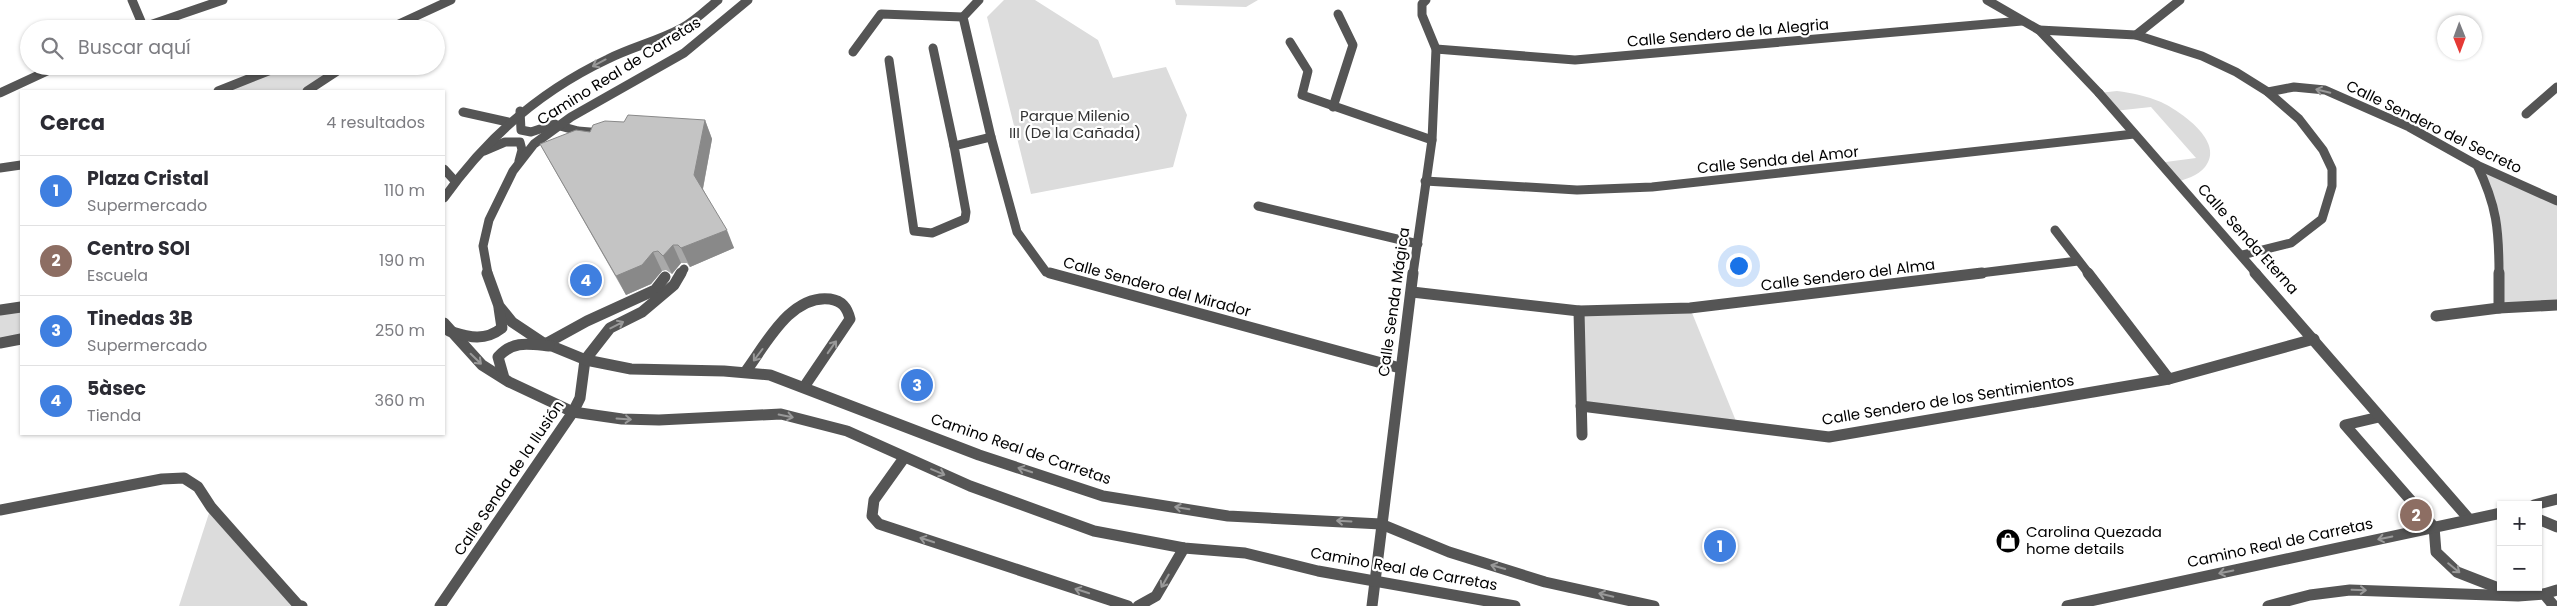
<!DOCTYPE html>
<html lang="es">
<head>
<meta charset="utf-8">
<style>
	body { margin:0; font-family:Poppins,sans-serif; background:#f7f7f7; color:#2b2b33 }
	.controls { position:absolute; right:15px; bottom:15px; display:grid; overflow:hidden; border-radius:0px; box-shadow:0 1px 4px #0004 }
	.controls button { width:45px; height:45px; display:grid; place-items:center; padding:0; border:0; border-bottom:1px solid #e1e1e2; background:#fff; color:#2b2b33; font:25px sans-serif }
	.compass { position:absolute; left:2437px; top:15px; width:45px; height:45px; border-radius:50%; background:#fff; box-shadow:0 1px 4px #0004; rotate:179deg }
	.you { position:absolute; left:1738px; top:265px; width:18px; height:18px; margin:-12px; border:4px solid #fff; border-radius:50%; background:#1a73e8; box-shadow:0 0 0 8px #1a73e833 }
	.badge { display:grid; place-items:center; width:32px; height:32px; border-radius:50%; background:#000; color:#fff; font-size:16px; font-weight:700 }
	.pin { position:absolute; translate:-50% -50%; border:2px solid #fff; box-shadow:0 1px 5px #0006 }
	.list { margin:0; padding:0; list-style:none }
	h2 { display:flex; justify-content:space-between; align-items:center; height:65px; margin:0; padding:0 20px; font-size:21px }
	h2 small { font-size:16px; font-weight:400; color:#7c7c81 }
	.list li { display:grid; grid-template-columns:32px 1fr auto; gap:15px; align-items:center; box-sizing:border-box; height:70px; padding:0 20px; border-top:1px solid #e1e1e2 }
	.list b { display:block; font-size:19px; white-space:nowrap }
	.list p { margin:0; font-size:16px; white-space:nowrap; color:#7c7c81 }
	.list em { font-size:16px; font-style:normal; color:#7c7c81 }
	.icon { flex:none; width:28px; height:28px; fill:none; stroke:currentColor; stroke-width:2; stroke-linecap:round; stroke-linejoin:round }
	.map { position:relative; flex:none; width:2557px; height:606px; overflow:hidden }
	.search { position:absolute; background:#fff; box-shadow:0 1px 4px #0004; left:20px; top:20px; width:425px; height:55px; display:flex; align-items:center; gap:12px; box-sizing:border-box; padding:0 18px; border-radius:28px; color:#7c7c81; font-size:19px }
	.panel { position:absolute; background:#fff; box-shadow:0 1px 4px #0004; left:20px; top:90px; width:425px; height:345px; border-radius:0px }
	.map>svg:first-child { display:block }
	.green { fill:#dcdcdc }
	.lines { fill:none; stroke-linecap:round; stroke-linejoin:round }
	.service-far1 { stroke:#555; stroke-width:9 }
	.service { stroke:#555; stroke-width:11 }
	.minor-far1 { stroke:#555; stroke-width:9 }
	.minor { stroke:#555; stroke-width:11 }
	.tertiary-far1 { stroke:#555; stroke-width:9 }
	.tertiary { stroke:#555; stroke-width:11 }
	.wall { fill:#a9a9a9 }
	.shaded-wall { fill:#898989 }
	.building { fill:#c4c4c4; stroke:#898989 }
	.oneway { stroke:#999 }
	.labels { text-anchor:middle; stroke-width:4.5; stroke-linejoin:round; paint-order:stroke }
	.street-label { font-size:15px; fill:#000; stroke:#fff }
	.park-label { font-size:15px; fill:#333; stroke:#fff }
	.poi-label { font-size:15px; fill:#000; stroke:#fff; text-anchor:start }
</style>
</head>
<body>
<div class="map">
<svg width="2557" height="606" viewBox="0 0 2557 606">
	<rect width="100%" height="100%" fill="#fff"/>
	<g class="green">
		<path d="M1004 0H1035L1098 40 1113 78 1166 67 1187 115 1173 167 1031 194 987 17Z"/>
		<path d="M1175 0H1258L1246 7 1176 5Z"/>
		<path d="M281 66H345L307 91H218Z"/>
		<path d="M2117 91C2132 93 2147 96 2161 102 2180 111 2226 142 2205 167 2198 176 2185 179 2175 183L2158 163 2196 158 2151 107 2114 111 2099 93Z"/>
		<path d="M2477 165 2557 201V305L2499 308V231Z"/>
		<path d="M21 307V339L0 343V310Z"/>
		<path d="M1690 308 1738 426 1581 406 1579 311Z"/>
		<path d="M211 507 293 606H179Z"/>
	</g>
	<g class="lines">
		<g class="service-far1">
			<path d="M1290 42 1308 71 1302 95 1432 140"/>
			<path d="M933 48 954 146"/>
			<path d="M853 52 881 14 963 17"/>
			<path d="M889 60 914 231 932 233 965 219 966 212 954 146 991 137"/>
			<path d="M1333 107 1353 45 1338 14"/>
			<path d="M463 112 508 122"/>
			<path d="M2526 114 2557 87"/>
			<path d="M560 126 578 131 602 133"/>
			<path d="M444 169 455 181"/>
			<path d="M681 274 684 269"/>
		</g>
		<g class="service">
			<path d="M547 343 587 321 655 290 665 277"/>
			<path d="M585 360 610 328 642 312 674 285 681 273"/>
			<path d="M746 371C766 344 791 294 830 299 842 301 847 307 850 319L804 387"/>
			<path d="M2379 417 2345 425 2434 527"/>
			<path d="M904 458 874 500 872 516 879 524 1128 606"/>
			<path d="M1138 606 1156 596 1184 548"/>
		</g>
		<g class="minor-far1">
			<path d="M132 0 143 26"/>
			<path d="M979 0 963 17 991 137 1017 232 1046 272 1055 274"/>
			<path d="M1987 0 2039 30 2099 93"/>
			<path d="M138 29 223 0"/>
			<path d="M388 29 451 0"/>
			<path d="M2039 30 2136 35 2202 56 2236 72 2268 92 2299 119 2323 150 2332 169V186L2322 219 2291 243 2242 255"/>
			<path d="M2136 35 2180 0"/>
			<path d="M1436 49 1575 60 2022 21"/>
			<path d="M218 91 281 66"/>
			<path d="M307 91 345 66"/>
			<path d="M2268 92 2294 87 2325 90 2409 127 2477 165 2557 201"/>
			<path d="M0 93 58 66"/>
			<path d="M2477 165C2497 206 2499 230 2499 274"/>
			<path d="M0 168 21 165"/>
			<path d="M1425 181 1577 190 1652 187 2134 134"/>
			<path d="M1258 206 1418 244"/>
			<path d="M2055 230 2089 274"/>
			<path d="M1413 274 1432 140 1436 49 1422 15V4L1426 0"/>
			<path d="M1972 274 2078 261"/>
		</g>
		<g class="minor">
			<path d="M1050 273 1400 368"/>
			<path d="M2088 273 2169 379"/>
			<path d="M2499 273V308"/>
			<path d="M1412 292 1579 311 1690 308 1982 273"/>
			<path d="M0 310 21 307"/>
			<path d="M1579 311 1582 435"/>
			<path d="M2436 316 2499 308 2557 305"/>
			<path d="M0 343 21 339"/>
			<path d="M1581 406 1829 437 2169 379 2314 339"/>
			<path d="M0 510 162 479 184 478 198 487 211 507 298 605 302 606"/>
			<path d="M2544 594 2554 606"/>
			<path d="M440 606 573 412 580 398 585 360"/>
			<path d="M1372 606 1413 273"/>
		</g>
		<g class="tertiary-far1">
			<path d="M2099 93 2257 274"/>
			<path d="M520 111 521 130 531 132 555 124"/>
			<path d="M484 151 505 142H520L522 150 519 161"/>
			<path d="M444 198C487 137 540 91 608 59 632 47 658 41 682 28 695 21 706 10 718 0"/>
			<path d="M488 274 483 246 489 220 513 171 534 144 571 117 684 53 748 0"/>
		</g>
		<g class="tertiary">
			<path d="M487 273 499 306 512 322 542 342 586 360 631 369 724 371 770 375 979 455 1103 496 1228 516 1381 524 1449 552 1545 582 1654 606"/>
			<path d="M2255 273 2469 519"/>
			<path d="M444 323 482 365 509 382 573 412 622 419 659 420 781 414 847 431 970 486 1094 531 1184 548 1245 553 1318 571 1515 606"/>
			<path d="M449 331C469 337 484 342 502 328L499 308"/>
			<path d="M504 378 498 357C513 340 529 344 549 346"/>
			<path d="M2534 505 2557 499"/>
			<path d="M2538 519 2557 527"/>
			<path d="M2434 527 2436 552 2457 572 2511 593"/>
			<path d="M2067 606 2501 513"/>
			<path d="M2268 606 2310 595 2350 590 2518 596 2544 594 2557 590"/>
		</g>
	</g>
	<path class="wall" d="M705 120 712 139 703 189 734 248 690 267 687 263H681L672 274 666 270 662 271 651 284 626 295 550 162 540 144 590 132 624 122Z"/>
	<g class="shaded-wall">
		<path d="M705 120 712 139 702 193 694 175Z"/>
		<path d="M727 230 734 248 690 267 681 248Z"/>
		<path d="M673 245 681 263 672 274 663 256Z"/>
		<path d="M653 252 662 271 651 284 626 295 616 276Z"/>
	</g>
	<path class="building" d="M628 115 705 120 694 175 727 230 681 248 678 245H673L663 256 658 251 653 252 642 265 616 276 540 144 576 130 590 132 593 125 605 121 624 122Z"/>
	<defs><path id="oneway-shaft" d="M-6 0H5M1.5-3L5.5 0L1.5 3" fill="none" stroke-width="1.6" stroke-linecap="round" stroke-linejoin="round" transform="scale(1.25)"/></defs>
	<g class="oneway">
		<use href="#oneway-shaft" transform="translate(599 63) rotate(152)"/>
		<use href="#oneway-shaft" transform="translate(2323 91) rotate(-167)"/>
		<use href="#oneway-shaft" transform="translate(617 325) rotate(-27)"/>
		<use href="#oneway-shaft" transform="translate(832 347) rotate(-55)"/>
		<use href="#oneway-shaft" transform="translate(758 355) rotate(127)"/>
		<use href="#oneway-shaft" transform="translate(476 359) rotate(44)"/>
		<use href="#oneway-shaft" transform="translate(786 416) rotate(11)"/>
		<use href="#oneway-shaft" transform="translate(624 419) rotate(4)"/>
		<use href="#oneway-shaft" transform="translate(1025 470) rotate(-162)"/>
		<use href="#oneway-shaft" transform="translate(938 472) rotate(23)"/>
		<use href="#oneway-shaft" transform="translate(1182 508) rotate(-171)"/>
		<use href="#oneway-shaft" transform="translate(1344 521) rotate(-177)"/>
		<use href="#oneway-shaft" transform="translate(2385 538) rotate(168)"/>
		<use href="#oneway-shaft" transform="translate(927 540) rotate(-162)"/>
		<use href="#oneway-shaft" transform="translate(1498 567) rotate(-164)"/>
		<use href="#oneway-shaft" transform="translate(2454 568) rotate(39)"/>
		<use href="#oneway-shaft" transform="translate(2226 572) rotate(168)"/>
		<use href="#oneway-shaft" transform="translate(1165 581) rotate(120)"/>
		<use href="#oneway-shaft" transform="translate(2359 590) rotate(2)"/>
		<use href="#oneway-shaft" transform="translate(1082 591) rotate(-162)"/>
		<use href="#oneway-shaft" transform="translate(1606 595) rotate(-167)"/>
	</g>
	<defs>
		<symbol id="shop-disc" viewBox="-11 -11 22 22"><circle r="9.5" fill="#000" stroke="#fff"/><path d="M-5-2.5h2.3a2.7 3.5 0 0 1 5.4 0H5L5.5 6h-11ZM-1.5-2.5h3a1.5 2.3 0 0 0-3 0Z" fill="#fff"/></symbol>
	</defs>
	<g fill-rule="evenodd">
		<use href="#shop-disc" x="1994" y="527" width="28" height="28"/>
	</g>
	<g class="labels">
		<g class="street-label">
			<text transform="translate(1728 33) rotate(-5)" y="5">Calle Sendero de la Alegria</text>
			<text transform="translate(619 71) rotate(-32)" y="5">Camino Real de Carretas</text>
			<text transform="translate(2434 127) rotate(26)" y="5">Calle Sendero del Secreto</text>
			<text transform="translate(1778 160) rotate(-6)" y="5">Calle Senda del Amor</text>
			<text transform="translate(2248 239) rotate(48)" y="5">Calle Senda Eterna</text>
			<text transform="translate(1848 275) rotate(-7)" y="5">Calle Sendero del Alma</text>
			<text transform="translate(1157 287) rotate(15)" y="5">Calle Sendero del Mirador</text>
			<text transform="translate(1394 302) rotate(-82)" y="5">Calle Senda Mágica</text>
			<text transform="translate(1948 400) rotate(-9)" y="5">Calle Sendero de los Sentimientos</text>
			<text transform="translate(1021 449) rotate(19)" y="5">Camino Real de Carretas</text>
			<text transform="translate(509 478) rotate(-56)" y="5">Calle Senda de la Ilusión</text>
			<text transform="translate(2280 543) rotate(-12)" y="5">Camino Real de Carretas</text>
			<text transform="translate(1404 569) rotate(10)" y="5">Camino Real de Carretas</text>
		</g>
		<g class="park-label">
			<text x="1075" y="121">Parque Milenio<tspan x="1075" dy="17">III (De la Cañada)</tspan></text>
		</g>
		<g class="poi-label">
			<text x="2026" y="537">Carolina Quezada<tspan x="2026" dy="17">home details</tspan></text>
		</g>
	</g>
</svg>
<div class="controls">
<button>+</button>
<button>−</button>
</div>
<svg class="compass" viewBox="-18 -18 36 36"><path d="M0-13l5 13h-10z" fill="#e53935"/><path d="M0 13l5-13h-10z" fill="#7c7c81"/></svg>
<div class="you"></div>
<div class="pin badge" style="left:1720px;top:546px;background:#3f7fe0">1</div>
<div class="pin badge" style="left:2416px;top:515px;background:#8d6e63">2</div>
<div class="pin badge" style="left:917px;top:385px;background:#3f7fe0">3</div>
<div class="pin badge" style="left:586px;top:280px;background:#3f7fe0">4</div>
<div class="search"><svg class="icon" aria-label="search" viewBox="0 0 24 24"><circle cx="10" cy="10" r="6"/><path d="M15 15l6 6"/></svg>Buscar aquí</div>
<section class="panel">
<h2>Cerca<small>4 resultados</small></h2>
<ul class="list">
<li><span class="badge" style="background:#3f7fe0">1</span><div><b>Plaza Cristal</b><p>Supermercado</p></div><em>110 m</em></li>
<li><span class="badge" style="background:#8d6e63">2</span><div><b>Centro SOI</b><p>Escuela</p></div><em>190 m</em></li>
<li><span class="badge" style="background:#3f7fe0">3</span><div><b>Tinedas 3B</b><p>Supermercado</p></div><em>250 m</em></li>
<li><span class="badge" style="background:#3f7fe0">4</span><div><b>5àsec</b><p>Tienda</p></div><em>360 m</em></li>
</ul>
</section>
</div>
</body>
</html>
